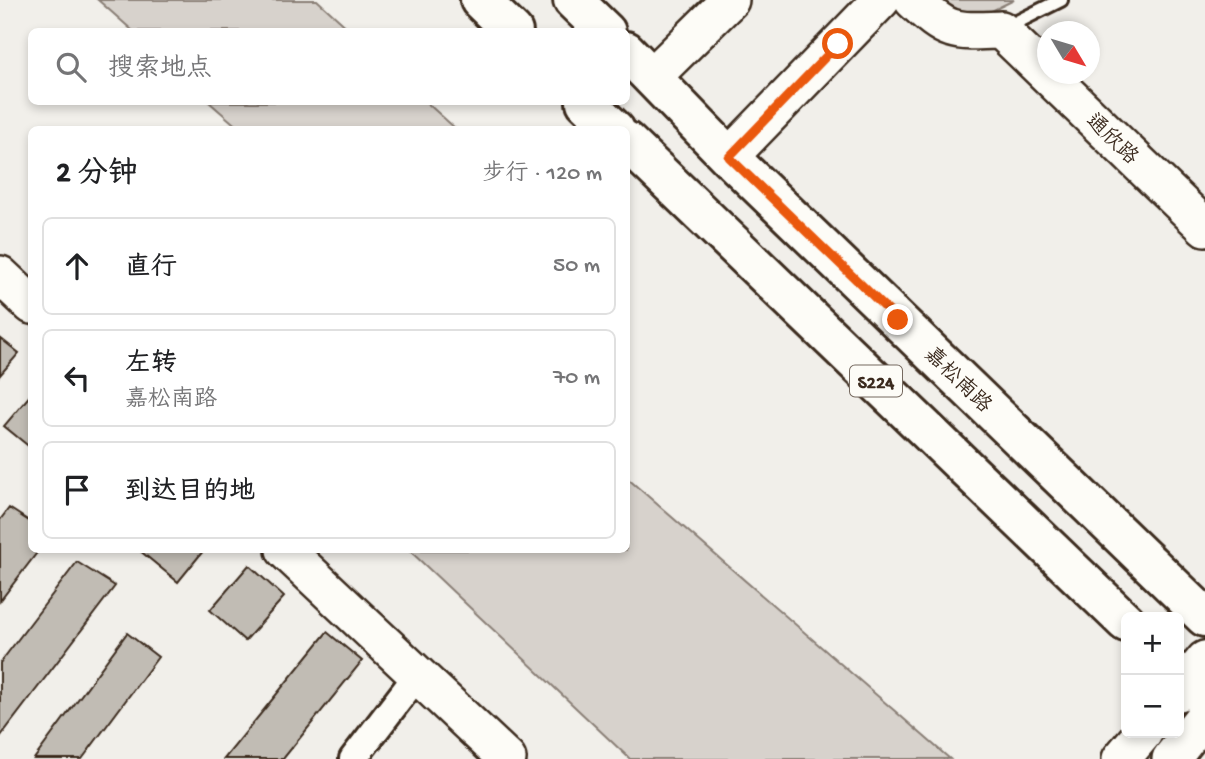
<!DOCTYPE html>
<html lang="zh">
<head>
<meta charset="utf-8">
<style>
	body { margin:0; font-family:"Gochi Hand","LXGW WenKai TC",sans-serif; background:#f6f6f6; color:#202124 }
	.controls { position:absolute; right:21px; bottom:21px; display:grid; overflow:hidden; border-radius:10px; box-shadow:0 4px 10px #0003 }
	.controls button { width:63px; height:63px; display:grid; place-items:center; padding:0; border:0; border-bottom:2px solid #e0e0e0; background:#fff; color:#202124; font:35px sans-serif }
	.compass { position:absolute; left:1037px; top:21px; width:63px; height:63px; border-radius:50%; background:#fff; box-shadow:0 4px 10px #0003; rotate:128deg }
	.stop { position:absolute; width:21px; height:21px; margin:-16px; border:5px solid #ea580c; border-radius:50%; background:#fff }
	.stop.end { background:#ea580c; border-color:#fff; box-shadow:0 2px 7px #0008 }
	.list { margin:0; padding:0; list-style:none }
	h2 { display:flex; justify-content:space-between; align-items:center; height:91px; margin:0; padding:0 28px; font-size:30px }
	h2 small { font-size:23px; font-weight:400; color:#757577 }
	.list li { display:grid; grid-template-columns:46px 1fr auto; gap:21px; align-items:center; box-sizing:border-box; height:98px; margin:0 14px 14px; padding:0 14px; border:2px solid #e0e0e0; border-radius:10px }
	.list b { display:block; font-size:26px; white-space:nowrap }
	.list p { margin:0; font-size:23px; white-space:nowrap; color:#757577 }
	.list em { font-size:23px; font-style:normal; color:#757577 }
	.icon { flex:none; width:38px; height:38px; fill:none; stroke:currentColor; stroke-width:2; stroke-linecap:round; stroke-linejoin:round }
	.map { position:relative; flex:none; width:1205px; height:759px; overflow:hidden }
	.search { position:absolute; background:#fff; box-shadow:0 4px 10px #0003; left:28px; top:28px; width:602px; height:77px; display:flex; align-items:center; gap:18px; box-sizing:border-box; padding:0 24px; border-radius:10px; color:#757577; font-size:26px }
	.panel { position:absolute; background:#fff; box-shadow:0 4px 10px #0003; left:28px; top:126px; width:602px; height:427px; border-radius:10px }
	.map>svg:first-child { display:block }
	.green { fill:#d7d2cc; stroke:#897e75; stroke-width:2 }
	.building { fill:#c1bcb4; stroke:#3b2a1e; stroke-width:2 }
	.lines { fill:none; stroke-linecap:round; stroke-linejoin:round }
	.lane-casing { stroke:#3b2a1e; stroke-width:18 }
	.street-casing { stroke:#3b2a1e; stroke-width:32 }
	.secondary-casing { stroke:#3b2a1e; stroke-width:42 }
	.primary-casing { stroke:#3b2a1e; stroke-width:44 }
	.lane { stroke:#fdfcf7; stroke-width:12 }
	.street { stroke:#fdfcf7; stroke-width:26 }
	.secondary { stroke:#fdfcf7; stroke-width:37 }
	.primary { stroke:#fdfcf7; stroke-width:38 }
	.route { stroke:#ea580c; stroke-width:9 }
	.labels { text-anchor:middle; stroke-width:5; stroke-linejoin:round; paint-order:stroke }
	.shield { fill:#fdfcf7; stroke:#75695f; stroke-width:2 }
	.shield-label { font-size:19px; font-weight:bold; fill:#3b2a1e }
	.street-label { font-size:21px; fill:#3b2a1e; stroke:#fdfcf7 }
</style>
</head>
<body>
<div class="map">
<svg width="1205" height="759" viewBox="0 0 1205 759">
	<rect width="100%" height="100%" fill="#f1efea"/>
	<filter id="ink" filterUnits="userSpaceOnUse"><feTurbulence type="fractalNoise" baseFrequency=".0143" numOctaves="2"/><feDisplacementMap in="SourceGraphic" scale="14" xChannelSelector="R" yChannelSelector="G"/><feConvolveMatrix kernelMatrix="1 2 1 2 8 2 1 2 1" color-interpolation-filters="sRGB"/></filter>
	<g filter="url(#ink)">
		<g class="green">
			<path d="M98 0H317L351 31H133Z"/>
			<path d="M940 0H1014L967 23Z"/>
			<path d="M209 102H426L456 129H240Z"/>
			<path d="M627 478 950 759H630L409 550H626Z"/>
		</g>
		<g class="building">
			<path d="M0 338 19 353 0 375Z"/>
			<path d="M32 393V449L4 426Z"/>
			<path d="M9 508 32 523V550H39L0 601V520Z"/>
			<path d="M139 550H204L178 582Z"/>
			<path d="M77 562 115 586 0 737V663Z"/>
			<path d="M249 565 284 597 245 641 210 610Z"/>
			<path d="M327 632 362 661 283 759H224Z"/>
			<path d="M127 633 158 657 82 759H34Z"/>
		</g>
		<g class="lines">
			<defs>
				<path id="lane" d="M1005 28 1061 0"/>
				<path id="street" d="M353 759 416 677"/>
				<g id="secondary">
					<path d="M913 0C948 33 953 32 1001 30L1205 227"/>
					<path d="M653 76 730 0"/>
					<path d="M729 157 881 0"/>
					<path d="M0 275 32 305"/>
					<path d="M285 550 507 759"/>
					<path d="M1179 692 1205 660"/>
					<path d="M1121 759 1143 733"/>
					<path d="M1171 759 1205 716"/>
				</g>
				<g id="primary">
					<path d="M480 0 513 32"/>
					<path d="M573 0 606 32"/>
					<path d="M626 51 729 157 1205 617"/>
					<path d="M586 102 615 130"/>
					<path d="M626 141 1126 622"/>
					<path d="M1179 673 1205 698"/>
				</g>
			</defs>
			<use href="#lane" class="lane-casing"/>
			<use href="#street" class="street-casing"/>
			<use href="#secondary" class="secondary-casing"/>
			<use href="#primary" class="primary-casing"/>
			<use href="#lane" class="lane"/>
			<use href="#street" class="street"/>
			<use href="#secondary" class="secondary"/>
			<use href="#primary" class="primary"/>
		</g>
	</g>
	<g class="lines" filter="url(#ink)">
		<path class="route" d="M838 44 729 157 898 320"/>
	</g>
	<g class="labels">
		<rect class="shield" x="850" y="365.5" width="52" height="31" rx="5"/>
		<g class="shield-label">
			<text x="876" y="388">S224</text>
		</g>
		<g class="street-label">
			<text transform="translate(1113 138) rotate(44)" y="7">通欣路</text>
			<text transform="translate(959 379) rotate(44)" y="7">嘉松南路</text>
		</g>
	</g>
</svg>
<div class="controls">
<button>+</button>
<button>−</button>
</div>
<svg class="compass" viewBox="-18 -18 36 36"><path d="M0-13l5 13h-10z" fill="#e53935"/><path d="M0 13l5-13h-10z" fill="#757577"/></svg>
<div class="stop" style="left:838px;top:44px"></div>
<div class="stop end" style="left:898px;top:320px"></div>
<div class="search"><svg class="icon" aria-label="search" viewBox="0 0 24 24"><circle cx="10" cy="10" r="6"/><path d="M15 15l6 6"/></svg>搜索地点</div>
<section class="panel">
<h2>2 分钟<small>步行 · 120 m</small></h2>
<ul class="list">
<li><svg class="icon" aria-label="ahead" viewBox="0 0 24 24"><path d="M12 20V5M6 11l6-6 6 6"/></svg><div><b>直行</b></div><em>50 m</em></li>
<li><svg class="icon" aria-label="left" viewBox="0 0 24 24"><path d="M17 20v-9H6M10 6l-5 5 5 5"/></svg><div><b>左转</b><p>嘉松南路</p></div><em>70 m</em></li>
<li><svg class="icon" aria-label="arrive" viewBox="0 0 24 24"><path d="M6 21V4h12l-3 4 3 4H6"/></svg><div><b>到达目的地</b></div></li>
</ul>
</section>
</div>
</body>
</html>
